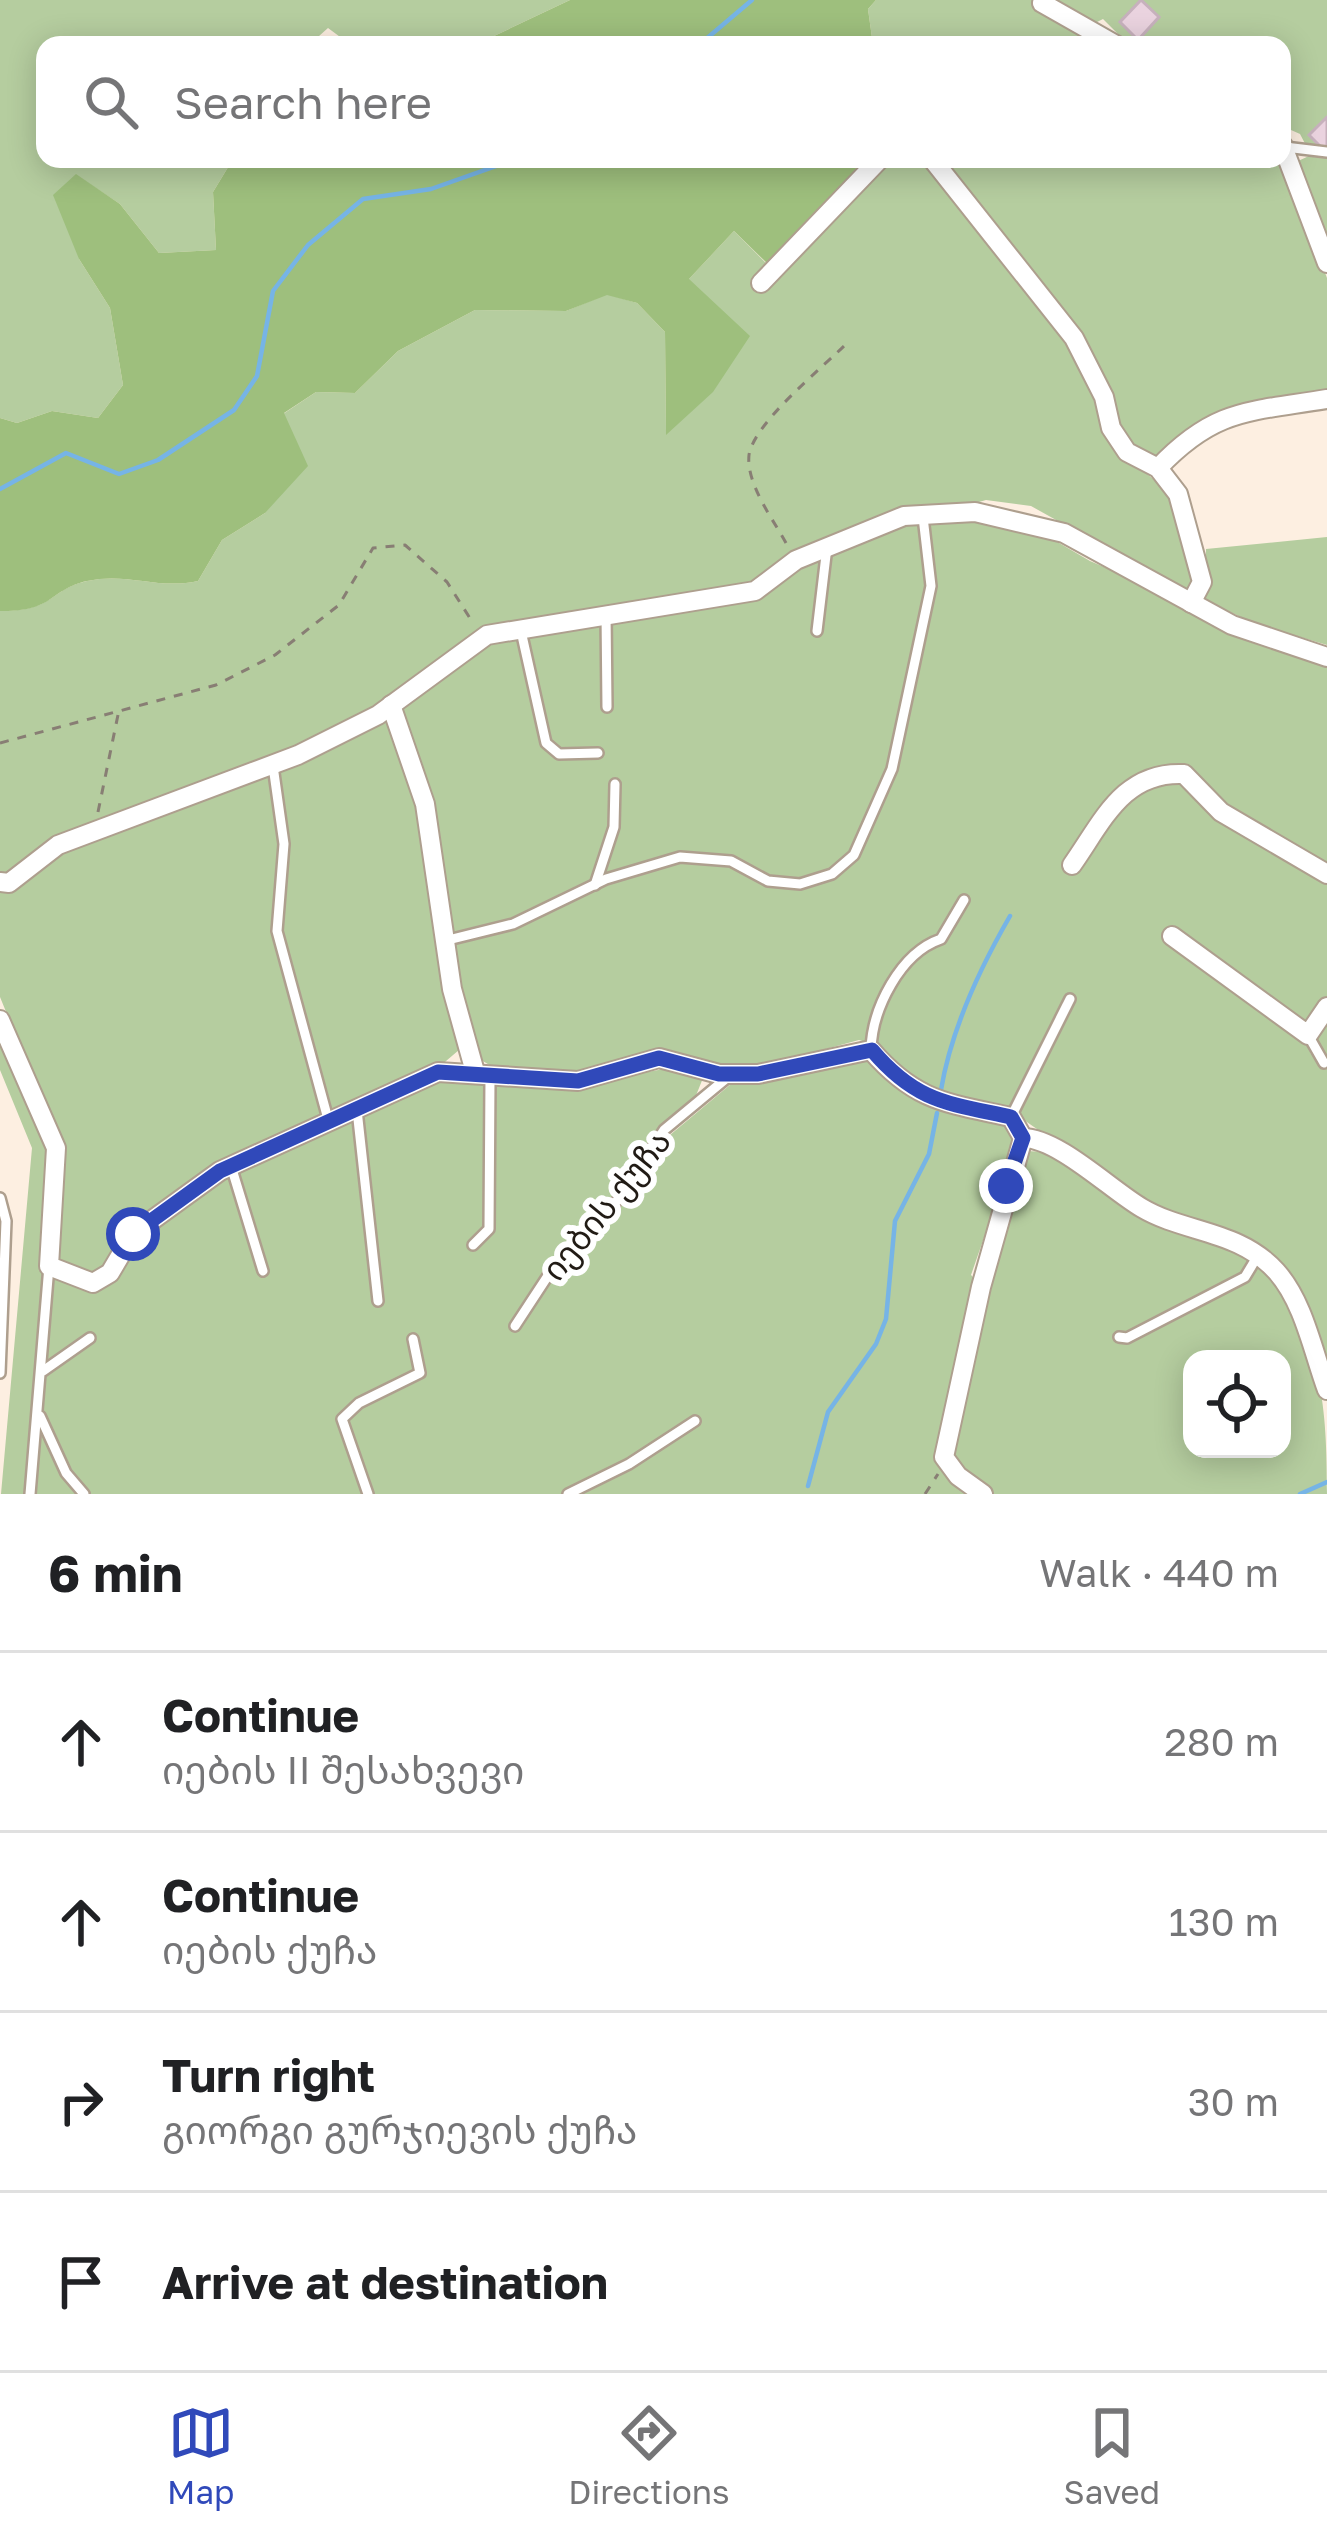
<!DOCTYPE html>
<html lang="en">
<head>
<meta charset="utf-8">
<style>
	body { margin:0; font-family:"Golos Text","Noto Sans Georgian",sans-serif; background:#f6f6f6; color:#202124 }
	.controls { position:absolute; right:36px; bottom:36px; display:grid; overflow:hidden; border-radius:24px; box-shadow:0 6px 30px #0003 }
	.controls button { width:108px; height:108px; display:grid; place-items:center; padding:0; border:0; border-bottom:3px solid #e0e0e0; background:#fff; color:#202124; font:60px sans-serif }
	.stop { position:absolute; width:36px; height:36px; margin:-27px; border:9px solid #3049ba; border-radius:50%; background:#fff }
	.stop.end { background:#3049ba; border-color:#fff; box-shadow:0 3px 12px #0008 }
	.list { margin:0; padding:0; list-style:none }
	h2 { display:flex; justify-content:space-between; align-items:center; height:156px; margin:0; padding:0 48px; font-size:51px }
	h2 small { font-size:39px; font-weight:400; color:#757577 }
	.list li { display:grid; grid-template-columns:78px 1fr auto; gap:36px; align-items:center; box-sizing:border-box; height:180px; padding:0 48px; border-top:3px solid #e0e0e0 }
	.list b { display:block; font-size:45px; white-space:nowrap }
	.list p { margin:0; font-size:39px; white-space:nowrap; color:#757577 }
	.list em { font-size:39px; font-style:normal; color:#757577 }
	.icon { flex:none; width:66px; height:66px; fill:none; stroke:currentColor; stroke-width:2; stroke-linecap:round; stroke-linejoin:round }
	.map { position:relative; flex:none; width:1327px; height:1494px; overflow:hidden }
	.search { position:absolute; background:#fff; box-shadow:0 6px 30px #0003; left:36px; right:36px; top:36px; height:132px; display:flex; align-items:center; gap:30px; box-sizing:border-box; padding:0 42px; border-radius:24px; color:#757577; font-size:45px }
	.sheet { height:876px; background:#fff }
	nav { display:flex; justify-content:space-around; align-items:center; box-sizing:border-box; height:168px; border-top:3px solid #e0e0e0; background:#fff; font-size:33px; color:#757577 }
	nav a { display:grid; justify-items:center; gap:6px }
	nav .on { color:#3049ba }
	.map>svg:first-child { display:block }
	.green { fill:#b5cd9f; fill-rule:evenodd }
	.forest { fill:#9ebf7d }
	.lines { fill:none; stroke-linecap:round; stroke-linejoin:round }
	.stream { stroke:#76b4e6; stroke-width:4.5 }
	.building { fill:#ead3df; stroke:#c7b1bd; stroke-width:3 }
	.service-casing { stroke:#ae9f8e; stroke-width:14 }
	.minor-casing { stroke:#ae9f8e; stroke-width:22 }
	.path { stroke:#887e74; stroke-width:3; stroke-dasharray:9 9; stroke-linecap:butt }
	.service { stroke:#fff; stroke-width:9 }
	.minor { stroke:#fff; stroke-width:18 }
	.route { stroke:#3049ba; stroke-width:15 }
	.labels { text-anchor:middle; stroke-width:12; stroke-linejoin:round; paint-order:stroke }
	.street-label { font-size:33px; fill:#211b15; stroke:#fff }
</style>
</head>
<body>
<div class="map">
<svg width="1327" height="1494" viewBox="0 0 1327 1494">
	<rect width="100%" height="100%" fill="#fdefe1"/>
	<g class="green">
		<path d="M0 0H570L475 45H351L328 28 309 45H45V159H233L213 192 216 250 159 253 120 204 76 175 79 259 110 308 123 385 98 418 52 411 17 423 0 418Z"/>
		<path d="M876 0H1038L1103 45H873L868 9Z"/>
		<path d="M1047 0H1327V247L1296 162 1311 155 1300 134 1282 126V45H1129L1103 19 1091 25Z"/>
		<path d="M890 159H926L1078 357 1120 450 1170 494 1192 579 1187 593 1031 506 986 500 802 552 781 560 748 587 488 629 416 674 377 710 298 747 42 844 15 870 0 874V611C55 611 48 590 87 581 127 572 159 590 198 581L222 540 265 513 283 414 316 392 355 393 398 351 475 310 566 311 607 294 637 303 665 332 666 433 688 280 734 231 777 274 866 175Z"/>
		<path d="M937 159H1282L1327 278V394L1223 412 1188 429 1162 454 1151 456 1128 443 1108 394Z"/>
		<path d="M975 519 1047 536 1090 561 1327 663V868L1183 780 1228 824 1327 880V999L1312 1021 1300 1023 1311 1054 1321 1048 1312 1034 1327 1012V1377L1269 1257 1213 1224 1148 1206 1014 1113 926 1092 900 1076 879 1046 859 1040 767 1065 732 1069 661 1052 581 1075 493 1067 481 1060 464 1007 400 707 486 642 555 633 617 616 694 611 760 595 800 565 902 523Z"/>
		<path d="M1327 537V645L1253 623 1206 600V549Z"/>
		<path d="M389 712 421 809 466 1044 439 1067 236 1157 94 1275 53 1261 63 1151 0 997V888L57 854Z"/>
		<path d="M0 1036 50 1151 42 1266 91 1290 135 1237 222 1176 440 1076 579 1085 674 1067 703 1078 695 1098 660 1128 624 1198 664 1140 737 1079 867 1056 1006 1123 1018 1140 971 1275 978 1282 938 1452 977 1494H1L32 1148 0 1070Z"/>
		<path d="M1027 1151 1044 1152 1254 1259 1246 1279 1257 1263C1322 1336 1327 1400 1327 1494H992L948 1461 989 1272ZM1192 1359H1282V1449H1192Z"/>
	</g>
	<g class="forest">
		<path d="M570 0H876L868 9 873 45H475Z"/>
		<path d="M233 159H842L866 175 778 274 734 231 689 279 750 336 713 392 666 435 665 332 637 303 607 295 566 311 475 310 398 351 355 393 316 392 284 413 308 466 265 513 222 540 198 581C159 590 127 572 87 581 48 590 55 612 0 611V418L17 423 52 411 98 418 123 385 110 308 79 259 53 195 76 174 120 204 159 253 216 250 213 192Z"/>
	</g>
	<g class="lines">
		<g class="stream">
			<path d="M699 45 752 0"/>
			<path d="M0 489 66 453 119 474 158 460 234 410 257 376 273 291 308 245 363 199 431 189 516 159"/>
			<path d="M941 1090C951 1030 980 968 1010 916"/>
			<path d="M808 1486 828 1412 876 1344 886 1319 895 1221 929 1154 937 1113"/>
			<path d="M1300 1494 1327 1482"/>
		</g>
	</g>
	<g class="building">
		<path d="M1141 0 1159 17 1138 40 1120 22Z"/>
		<path d="M1327 117V148L1325 151 1309 135Z"/>
	</g>
	<g class="lines">
		<defs>
			<g id="service">
				<path d="M1285 147 1327 152"/>
				<path d="M606 613 607 707"/>
				<path d="M521 631 546 743 559 754 598 753"/>
				<path d="M817 631 827 547"/>
				<path d="M273 766 284 844 277 931 328 1119"/>
				<path d="M595 885 614 827 615 784"/>
				<path d="M444 941 513 924 606 879 680 857 731 861 768 881 800 884 832 874 854 855 892 769 931 586 923 517"/>
				<path d="M1308 1035 1324 1063"/>
				<path d="M871 1050C872 1009 900 953 941 939L964 900"/>
				<path d="M357 1110 378 1301"/>
				<path d="M1011 1117 1070 999"/>
				<path d="M231 1166 263 1271"/>
				<path d="M0 1198 6 1221 0 1373"/>
				<path d="M473 1245 489 1229 490 1078"/>
				<path d="M515 1326 551 1271 567 1262 620 1197 664 1130 728 1077"/>
				<path d="M1119 1337 1127 1338 1245 1277 1257 1257"/>
				<path d="M43 1371 90 1338"/>
				<path d="M40 1416 66 1473 84 1494"/>
				<path d="M30 1494 49 1266"/>
				<path d="M368 1494 342 1419 359 1403 420 1373 413 1339"/>
				<path d="M568 1494 629 1464 695 1421"/>
			</g>
			<g id="minor">
				<path d="M1042 3 1116 45"/>
				<path d="M1282 144 1327 263"/>
				<path d="M932 159 1074 338 1104 397 1111 428 1127 452 1158 468 1178 494 1202 582 1191 603"/>
				<path d="M761 283 880 159"/>
				<path d="M1158 468C1215 408 1249 412 1327 399"/>
				<path d="M391 705 425 804 452 989 475 1072"/>
				<path d="M1072 865C1103 821 1123 771 1184 774L1221 812 1327 874"/>
				<path d="M0 882 9 883 58 845 298 755 378 715 487 635 755 591 796 560 904 516 975 512 1064 533 1232 625 1327 657"/>
				<path d="M1172 936 1308 1035 1327 1007"/>
				<path d="M0 1020 56 1148 49 1266 93 1283 110 1273 133 1234 220 1171 438 1072 578 1081 659 1058 719 1074H758L871 1050C916 1102 947 1103 1011 1117L1023 1138"/>
				<path d="M1023 1138C1058 1138 1111 1190 1142 1208 1184 1233 1239 1230 1276 1271 1304 1302 1313 1352 1327 1390"/>
				<path d="M983 1494 958 1476 944 1457 981 1287 1023 1138"/>
			</g>
		</defs>
		<use href="#service" class="service-casing"/>
		<use href="#minor" class="minor-casing"/>
		<g class="path">
			<path d="M786 543C773 519 746 484 749 455 754 422 825 366 849 341"/>
			<path d="M0 743 216 685 275 655 339 605 373 548 405 545 447 582 473 623"/>
			<path d="M98 812 119 710"/>
			<path d="M925 1494 938 1474"/>
		</g>
		<use href="#service" class="service"/>
		<use href="#minor" class="minor"/>
	</g>
	<g class="lines">
		<path class="route" d="M133 1234 220 1171 438 1072 578 1081 659 1058 719 1074H758L872 1050C916 1102 947 1103 1011 1117L1023 1138 1006 1186"/>
	</g>
	<g class="labels">
		<g class="street-label">
			<text transform="translate(606 1205) rotate(-51)" y="12">იების ქუჩა</text>
		</g>
	</g>
</svg>
<div class="controls">
<button><svg class="icon" aria-label="locate" viewBox="0 0 24 24"><circle cx="12" cy="12" r="6"/><path d="M12 2v4M12 18v4M2 12h4M18 12h4"/></svg></button>
</div>
<div class="stop" style="left:133px;top:1234px"></div>
<div class="stop end" style="left:1006px;top:1186px"></div>
<div class="search"><svg class="icon" aria-label="search" viewBox="0 0 24 24"><circle cx="10" cy="10" r="6"/><path d="M15 15l6 6"/></svg>Search here</div>
</div>
<section class="sheet">
<h2>6 min<small>Walk · 440 m</small></h2>
<ul class="list">
<li><svg class="icon" aria-label="ahead" viewBox="0 0 24 24"><path d="M12 20V5M6 11l6-6 6 6"/></svg><div><b>Continue</b><p>იების II შესახვევი</p></div><em>280 m</em></li>
<li><svg class="icon" aria-label="ahead" viewBox="0 0 24 24"><path d="M12 20V5M6 11l6-6 6 6"/></svg><div><b>Continue</b><p>იების ქუჩა</p></div><em>130 m</em></li>
<li><svg class="icon" aria-label="right" viewBox="0 0 24 24"><path d="M7 20v-9h11M14 6l5 5-5 5"/></svg><div><b>Turn right</b><p>გიორგი გურჯიევის ქუჩა</p></div><em>30 m</em></li>
<li><svg class="icon" aria-label="arrive" viewBox="0 0 24 24"><path d="M6 21V4h12l-3 4 3 4H6"/></svg><div><b>Arrive at destination</b></div></li>
</ul>
</section>
<nav>
<a class="on"><svg class="icon" aria-label="map" viewBox="0 0 24 24"><path d="M3 6l6-2 6 2 6-2v14l-6 2-6-2-6 2zM9 4v14M15 6v14"/></svg>Map</a>
<a><svg class="icon" aria-label="directions" viewBox="0 0 24 24"><path d="M12 3l9 9-9 9-9-9zM9 14v-3h6M13 9l2 2-2 2"/></svg>Directions</a>
<a><svg class="icon" aria-label="saved" viewBox="0 0 24 24"><path d="M7 4h10v16l-5-4-5 4z"/></svg>Saved</a>
</nav>
</body>
</html>
